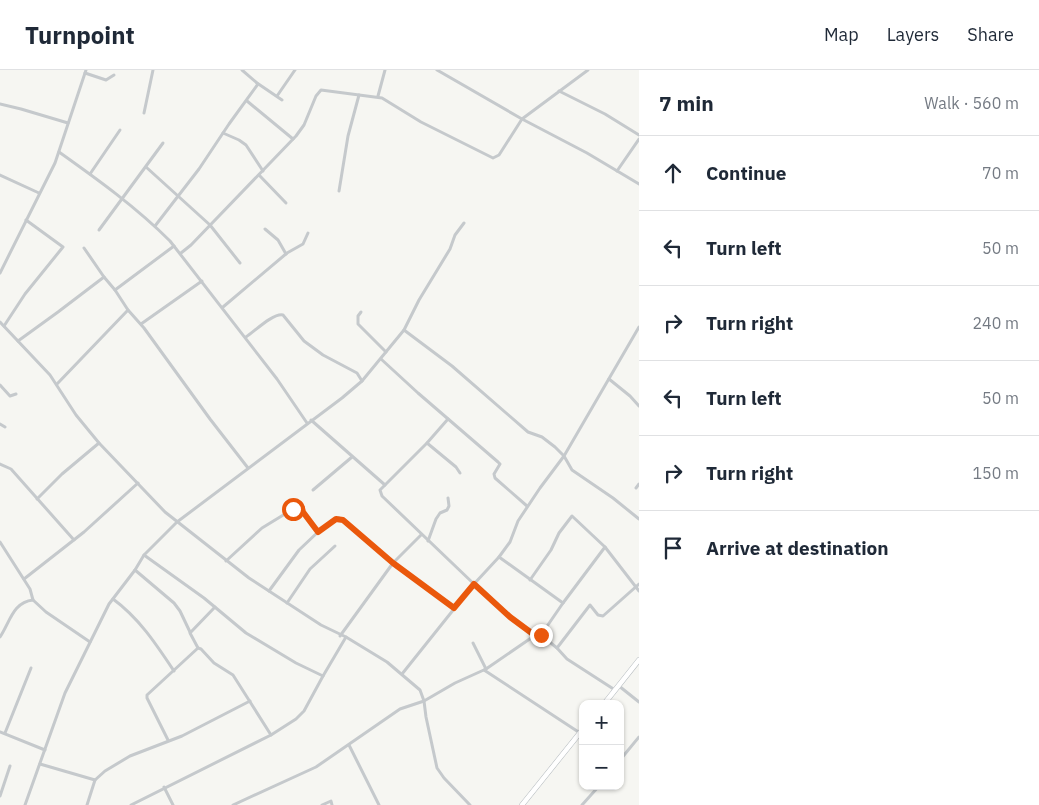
<!DOCTYPE html>
<html lang="en">
<head>
<meta charset="utf-8">
<style>
	body { margin:0; font-family:"IBM Plex Sans",sans-serif; background:#f6f6f7; color:#1f2937 }
	.controls { position:absolute; right:15px; bottom:15px; display:grid; overflow:hidden; border-radius:10px; box-shadow:0 1px 4px #0004 }
	.controls button { width:45px; height:45px; display:grid; place-items:center; padding:0; border:0; border-bottom:1px solid #e0e1e3; background:#fff; color:#1f2937; font:25px sans-serif }
	.stop { position:absolute; width:15px; height:15px; margin:-11px; border:4px solid #ea580c; border-radius:50%; background:#fff }
	.stop.end { background:#ea580c; border-color:#fff; box-shadow:0 1px 5px #0008 }
	.list { margin:0; padding:0; list-style:none }
	h2 { display:flex; justify-content:space-between; align-items:center; height:65px; margin:0; padding:0 20px; font-size:21px }
	h2 small { font-size:16px; font-weight:400; color:#747a83 }
	.list li { display:grid; grid-template-columns:32px 1fr auto; gap:15px; align-items:center; box-sizing:border-box; height:75px; padding:0 20px; border-top:1px solid #e0e1e3 }
	.list b { display:block; font-size:19px; white-space:nowrap }
	.list em { font-size:16px; font-style:normal; color:#747a83 }
	.icon { flex:none; width:28px; height:28px; fill:none; stroke:currentColor; stroke-width:2; stroke-linecap:round; stroke-linejoin:round }
	.map { position:relative; flex:none; width:639px; height:735px; overflow:hidden }
	header { display:flex; align-items:center; gap:30px; box-sizing:border-box; height:70px; padding:0 25px; background:#fff; border-bottom:1px solid #e0e1e3 }
	header strong { font-size:24px }
	nav { display:flex; gap:28px; margin-inline-start:auto; font-size:18px }
	main { display:flex }
	aside { flex:1; background:#fff }
	.map>svg:first-child { display:block }
	.lines { fill:none; stroke-linecap:round; stroke-linejoin:round }
	.secondary-casing { stroke:#b5bbbf; stroke-width:5.5 }
	.street { stroke:#c5c9cc; stroke-width:3 }
	.secondary { stroke:#fff; stroke-width:4.5 }
	.route { stroke:#ea580c; stroke-width:6 }
</style>
</head>
<body>
<header>
<strong>Turnpoint</strong>
<nav><a>Map</a><a>Layers</a><a>Share</a></nav>
</header>
<main>
<div class="map">
<svg width="639" height="735" viewBox="0 0 639 735">
	<rect width="100%" height="100%" fill="#f6f6f2"/>
	<g class="lines">
		<defs>
			<g id="secondary">
				<path d="M604 634 639 590"/>
				<path d="M522 735 583 659"/>
			</g>
		</defs>
		<use href="#secondary" class="secondary-casing"/>
		<g class="street">
			<path d="M242 0 257 13 282 30"/>
			<path d="M437 0 522 49 587 83 639 114"/>
			<path d="M85 3 106 10 114 5"/>
			<path d="M559 21 605 44 639 65"/>
			<path d="M277 26 295 0"/>
			<path d="M378 26 385 0"/>
			<path d="M247 31 293 69"/>
			<path d="M0 34 21 39 68 53"/>
			<path d="M144 43 153 0"/>
			<path d="M223 63 239 70 246 75 263 101"/>
			<path d="M59 82C97 109 136 137 170 171L277 309 307 353"/>
			<path d="M146 97 210 155 240 193"/>
			<path d="M617 101 639 69"/>
			<path d="M90 104 120 60"/>
			<path d="M0 105 39 123"/>
			<path d="M259 105 286 133"/>
			<path d="M339 121 348 66 359 25"/>
			<path d="M155 156 199 99 229 54 258 14"/>
			<path d="M265 159 278 170 286 184"/>
			<path d="M99 160 163 73"/>
			<path d="M84 178 104 207 115 220"/>
			<path d="M181 183 191 175 296 66 304 55 316 26 321 20 382 28 421 52 493 88 499 85 522 49 588 0"/>
			<path d="M0 203 55 93 86 0"/>
			<path d="M223 237 287 183 303 174 308 163"/>
			<path d="M128 240 144 258 210 349 248 398"/>
			<path d="M361 242 358 246V254L386 282"/>
			<path d="M0 252 50 305 76 345 99 373 165 442 249 508 321 555 346 567 387 592 420 620 424 631 426 647 437 698 444 708 470 735"/>
			<path d="M141 254 202 211"/>
			<path d="M4 256 25 224 63 177 26 150"/>
			<path d="M404 260 452 296 528 362 542 367 555 377 564 386 572 400 613 428 639 449"/>
			<path d="M246 267C255 261 273 243 283 245L304 271 323 285 357 303 362 311"/>
			<path d="M18 271 58 242 104 207"/>
			<path d="M381 289 418 323 498 392 500 394 494 404 495 408 527 436"/>
			<path d="M609 309 630 326 639 336"/>
			<path d="M57 314 128 240 115 220 174 176"/>
			<path d="M0 315 10 326 16 324"/>
			<path d="M448 349 427 373 380 420 382 426 474 514 510 547 536 567"/>
			<path d="M311 350 385 415"/>
			<path d="M0 354 5 357"/>
			<path d="M427 373 456 397 460 403"/>
			<path d="M0 394 11 399 74 470"/>
			<path d="M636 418 639 414"/>
			<path d="M313 420 352 387"/>
			<path d="M37 429 62 404 99 373"/>
			<path d="M428 471 436 449 440 443 447 440 449 436 448 428"/>
			<path d="M0 472 30 519 33 530 46 542 90 572"/>
			<path d="M144 485 204 528 246 563 296 593 323 606 346 567"/>
			<path d="M499 487 563 533"/>
			<path d="M226 491 262 458 298 436 302 438 303 442 318 462"/>
			<path d="M135 500 174 533 180 541 190 562"/>
			<path d="M24 509 84 462 138 413"/>
			<path d="M530 510 551 480 559 463 572 446 605 477 639 521"/>
			<path d="M269 521 299 480 318 462 336 449 339 448 393 493 455 538"/>
			<path d="M113 529C139 548 156 574 174 601"/>
			<path d="M287 533 310 499 335 476"/>
			<path d="M541 565 563 533 605 477"/>
			<path d="M340 566 393 493 421 465"/>
			<path d="M0 567C10 552 13 532 33 530"/>
			<path d="M473 573 486 599"/>
			<path d="M198 578 190 563 215 537"/>
			<path d="M557 578 590 535 598 545 603 546 639 514"/>
			<path d="M484 600 580 663"/>
			<path d="M402 604 474 514 499 487 510 472 518 451 540 418 564 386 639 257"/>
			<path d="M619 616 639 632"/>
			<path d="M0 662 45 680"/>
			<path d="M5 663 31 598"/>
			<path d="M168 670 147 628V625L198 578 201 579 214 593 233 605 271 665"/>
			<path d="M349 675 379 735"/>
			<path d="M620 690 639 667"/>
			<path d="M40 694 95 710 105 701 130 686 182 666 250 631"/>
			<path d="M164 717 173 735"/>
			<path d="M0 726 10 696"/>
			<path d="M25 735 65 623 109 534 135 500 144 485 177 452 342 328 362 311 404 260 419 230 450 179 455 165 464 153"/>
			<path d="M87 735 95 710"/>
			<path d="M131 735 271 665 296 649 304 641 323 606"/>
			<path d="M233 735 316 697 400 639 424 631 455 613 486 599 534 566 537 567 541 565 557 578 567 589 615 620"/>
			<path d="M322 735 331 731 332 735"/>
			<path d="M582 735 599 716"/>
		</g>
		<use href="#secondary" class="secondary"/>
	</g>
	<g class="lines">
		<path class="route" d="M293 439 298 436 302 438 303 442 318 462 336 449 343 450 393 493 454 538 474 514 510 547 537 567 541 565"/>
	</g>
</svg>
<div class="controls">
<button>+</button>
<button>−</button>
</div>
<div class="stop" style="left:293px;top:439px"></div>
<div class="stop end" style="left:541px;top:565px"></div>
</div>
<aside>
<h2>7 min<small>Walk · 560 m</small></h2>
<ul class="list">
<li><svg class="icon" aria-label="ahead" viewBox="0 0 24 24"><path d="M12 20V5M6 11l6-6 6 6"/></svg><div><b>Continue</b></div><em>70 m</em></li>
<li><svg class="icon" aria-label="left" viewBox="0 0 24 24"><path d="M17 20v-9H6M10 6l-5 5 5 5"/></svg><div><b>Turn left</b></div><em>50 m</em></li>
<li><svg class="icon" aria-label="right" viewBox="0 0 24 24"><path d="M7 20v-9h11M14 6l5 5-5 5"/></svg><div><b>Turn right</b></div><em>240 m</em></li>
<li><svg class="icon" aria-label="left" viewBox="0 0 24 24"><path d="M17 20v-9H6M10 6l-5 5 5 5"/></svg><div><b>Turn left</b></div><em>50 m</em></li>
<li><svg class="icon" aria-label="right" viewBox="0 0 24 24"><path d="M7 20v-9h11M14 6l5 5-5 5"/></svg><div><b>Turn right</b></div><em>150 m</em></li>
<li><svg class="icon" aria-label="arrive" viewBox="0 0 24 24"><path d="M6 21V4h12l-3 4 3 4H6"/></svg><div><b>Arrive at destination</b></div></li>
</ul>
</aside>
</main>
</body>
</html>
